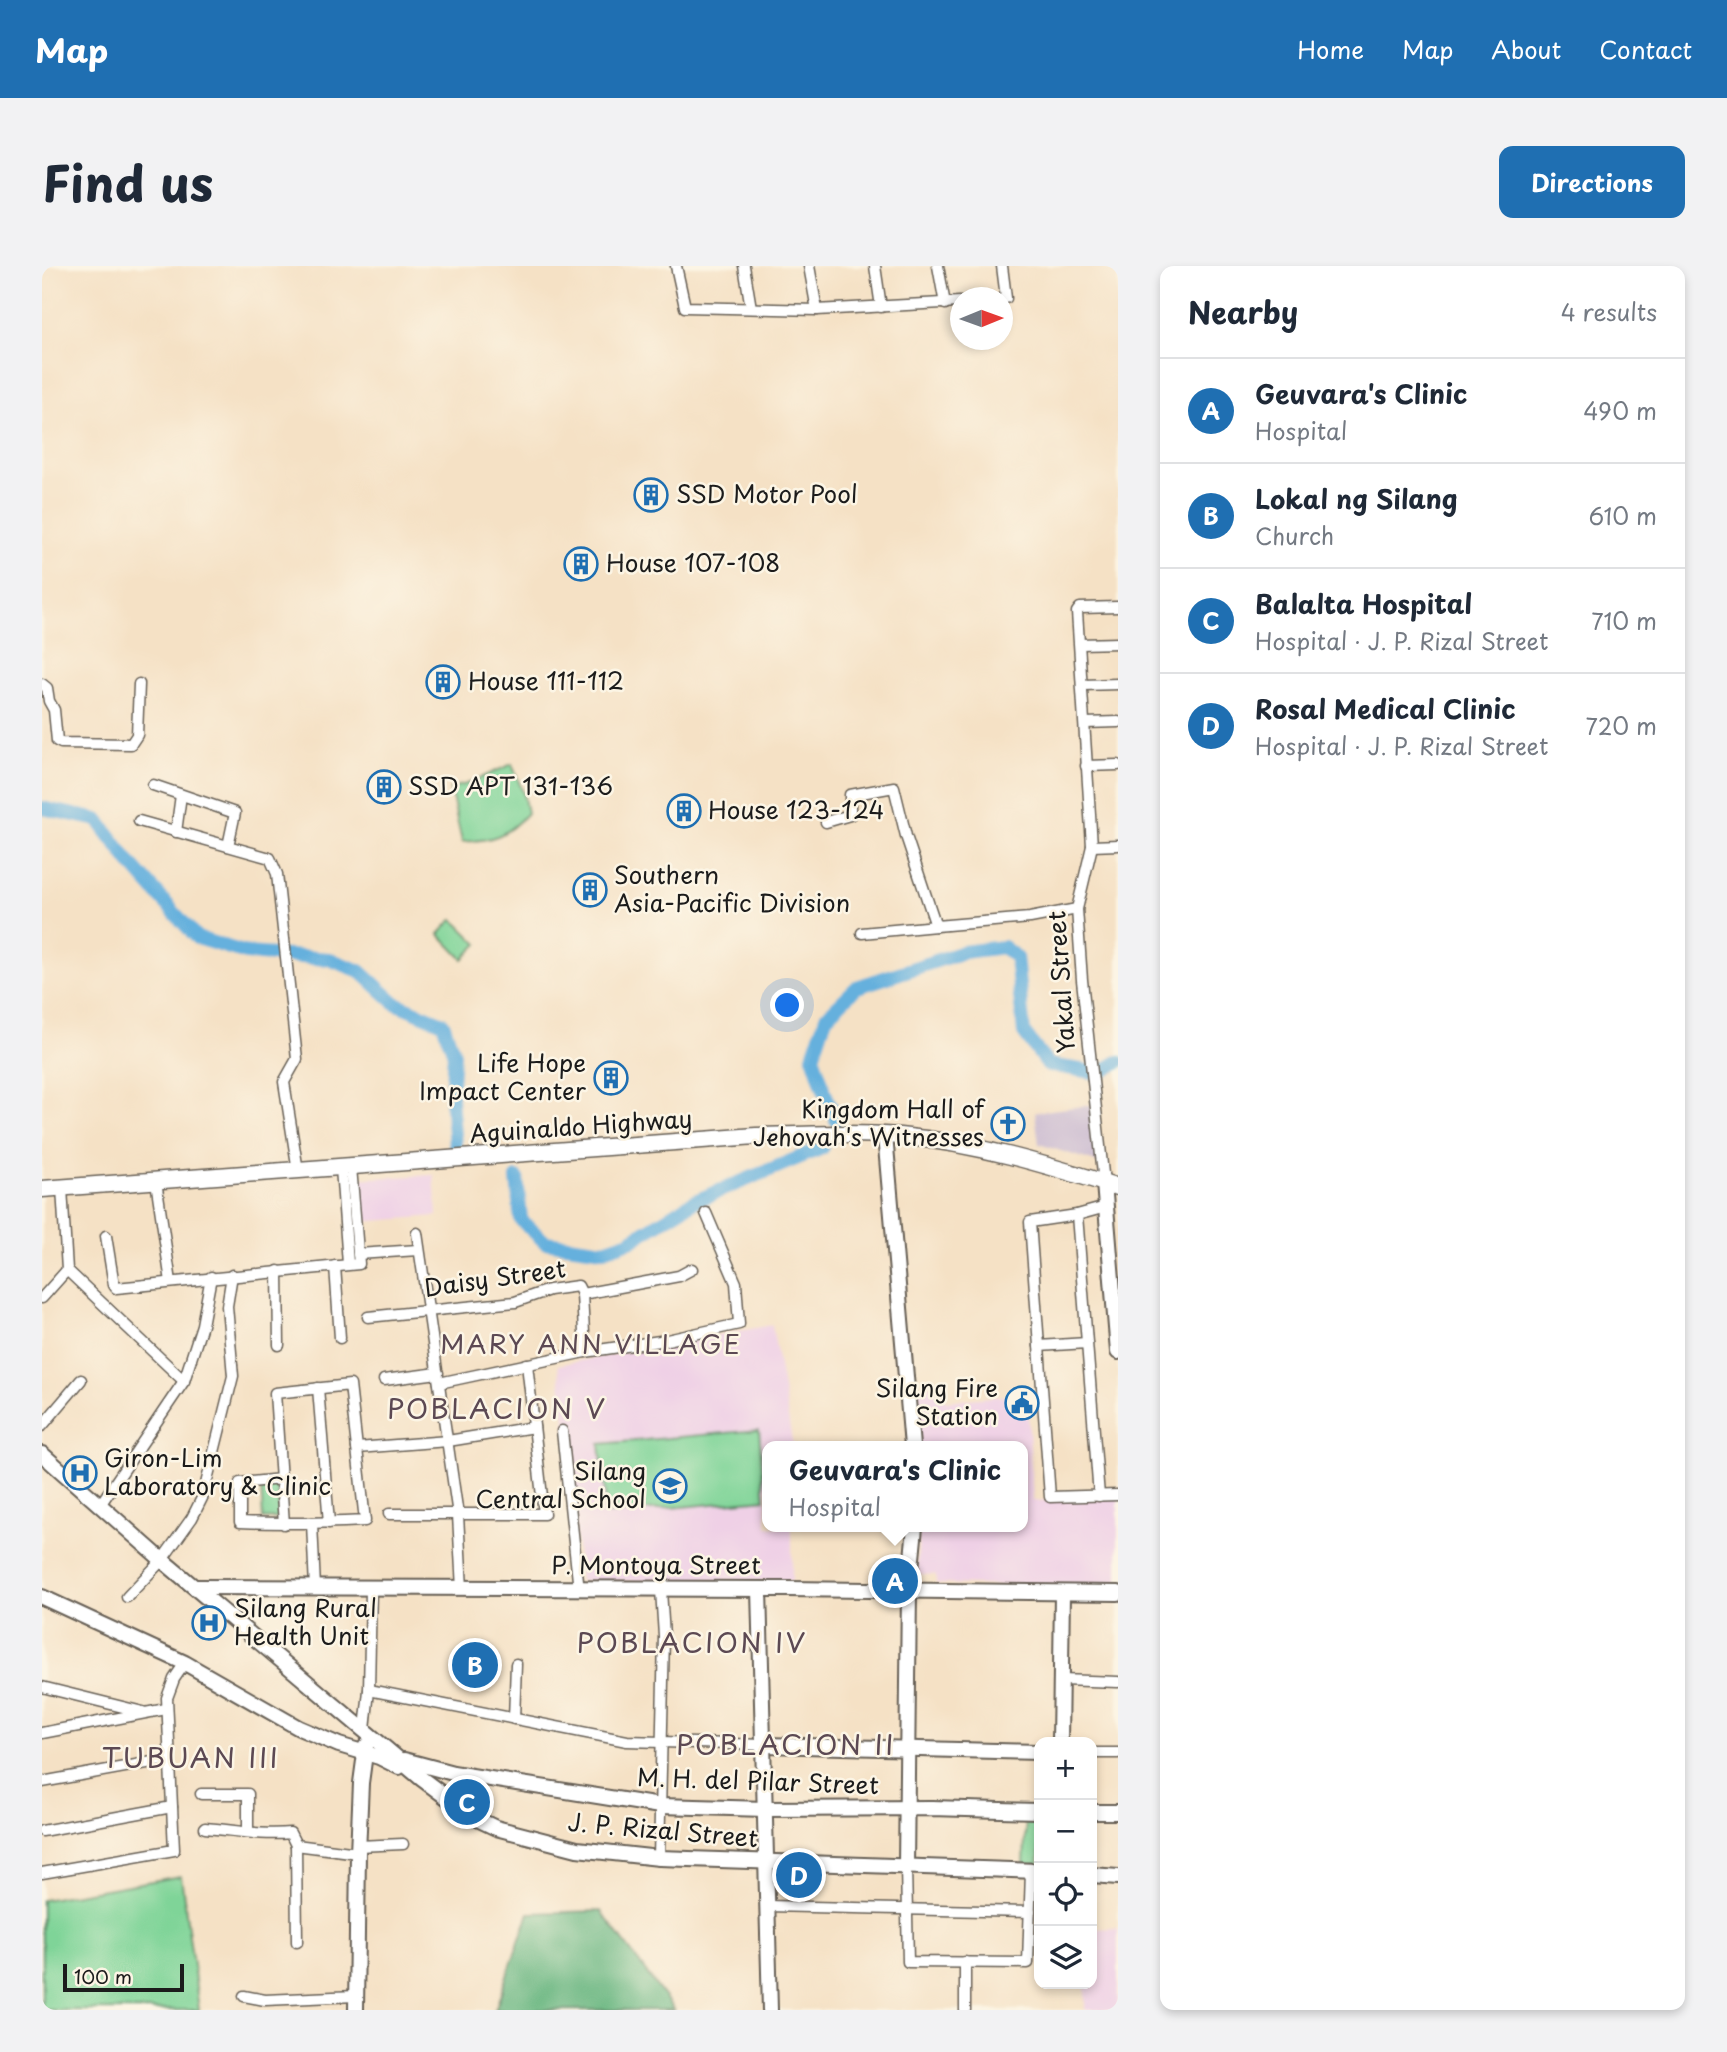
<!DOCTYPE html>
<html lang="en">
<head>
<meta charset="utf-8">
<style>
	body { margin:0; font-family:"Playpen Sans",sans-serif; background:#f2f2f3; color:#1f2937 }
	.controls { position:absolute; right:21px; bottom:21px; display:grid; overflow:hidden; border-radius:14px; box-shadow:0 4px 10px #0003 }
	.controls button { width:63px; height:63px; display:grid; place-items:center; padding:0; border:0; border-bottom:2px solid #e0e1e3; background:#fff; color:#1f2937; font:35px sans-serif }
	.compass { position:absolute; left:908px; top:21px; width:63px; height:63px; border-radius:50%; background:#fff; box-shadow:0 4px 10px #0003; rotate:89deg }
	.scale { position:absolute; left:21px; bottom:18px; width:121px; box-sizing:border-box; padding-left:7px; border:4px solid #1c1c1c; border-top:0; font-size:19px; line-height:24px; white-space:nowrap; color:#1c1c1c; -webkit-text-stroke:5px #fcf5e5; paint-order:stroke }
	.you { position:absolute; left:746px; top:740px; width:24px; height:24px; margin:-18px; border:5px solid #fff; border-radius:50%; background:#1a73e8; box-shadow:0 0 0 10px #1a73e833 }
	.badge { display:grid; place-items:center; width:46px; height:46px; border-radius:50%; background:#1f6fb2; color:#fff; font-size:23px; font-weight:700 }
	.pin { position:absolute; translate:-50% -50%; border:4px solid #fff; box-shadow:0 2px 7px #0006 }
	.popup { position:absolute; left:720px; top:1175px; width:266px; height:91px; box-sizing:border-box; display:grid; place-content:center; border-radius:14px; background:#fff; filter:drop-shadow(0 2px 5px #0005); font-size:23px; white-space:nowrap; color:#747a83 }
	.popup b { font-size:26px; color:#1f2937 }
	.popup::after { content:''; position:absolute; left:50%; top:100%; margin-left:-14px; border:14px solid transparent; border-top-color:#fff }
	.list { margin:0; padding:0; list-style:none }
	h2 { display:flex; justify-content:space-between; align-items:center; height:91px; margin:0; padding:0 28px; font-size:30px }
	h2 small { font-size:23px; font-weight:400; color:#747a83 }
	.list li { display:grid; grid-template-columns:46px 1fr auto; gap:21px; align-items:center; box-sizing:border-box; height:105px; padding:0 28px; border-top:2px solid #e0e1e3 }
	.list b { display:block; font-size:26px; white-space:nowrap }
	.list p { margin:0; font-size:23px; white-space:nowrap; color:#747a83 }
	.list em { font-size:23px; font-style:normal; color:#747a83 }
	.icon { flex:none; width:38px; height:38px; fill:none; stroke:currentColor; stroke-width:2; stroke-linecap:round; stroke-linejoin:round }
	.map { position:relative; flex:none; width:1076px; height:1744px; overflow:hidden; border-radius:14px }
	header { display:flex; align-items:center; gap:42px; box-sizing:border-box; height:98px; padding:0 35px; background:#1f6fb2; color:#fff }
	header strong { font-size:33px }
	nav { display:flex; gap:38px; margin-inline-start:auto; font-size:24px }
	.intro { display:flex; align-items:center; justify-content:space-between; box-sizing:border-box; height:168px; padding:0 42px }
	h1 { margin:0; font-size:49px }
	.button { padding:18px 32px; border-radius:14px; background:#1f6fb2; color:#fff; font-size:24px; font-weight:700 }
	main { display:flex; gap:42px; padding:0 42px }
	aside { flex:1; background:#fff; border-radius:14px; box-shadow:0 4px 10px #0003 }
	.map>svg:first-child { display:block }
	.built { fill:#efd0e6 }
	.industrial { fill:#cdbed2 }
	.green { fill:#7fd498; stroke:#4e785a; stroke-width:2 }
	.forest { fill:#67b680; stroke:#42694e; stroke-width:2 }
	.lines { fill:none; stroke-linecap:round; stroke-linejoin:round }
	.river { stroke:#65b0dd; stroke-width:14 }
	.street-casing { stroke:#686157; stroke-width:13 }
	.secondary-casing { stroke:#686157; stroke-width:18 }
	.primary-casing { stroke:#686157; stroke-width:19 }
	.street { stroke:#fff; stroke-width:10 }
	.secondary { stroke:#fff; stroke-width:14 }
	.primary { stroke:#fff; stroke-width:16 }
	.labels { text-anchor:middle; stroke-width:5; stroke-linejoin:round; paint-order:stroke }
	.poi-label { font-size:24px; fill:#1c1c1c; stroke:#fcf5e5; text-anchor:start }
	.street-label { font-size:24px; fill:#1c1c1c; stroke:#fcf5e5 }
	.neighbourhood-label { font-size:26px; letter-spacing:2px; fill:#5c4953; stroke:#fcf5e5 }
	.quarter-label { font-size:28px; letter-spacing:2px; fill:#5c4953; stroke:#fcf5e5 }
</style>
</head>
<body>
<header>
<strong>Map</strong>
<nav><a>Home</a><a>Map</a><a>About</a><a>Contact</a></nav>
</header>
<div class="intro"><h1>Find us</h1><a class="button">Directions</a></div>
<main>
<div class="map">
<svg width="1076" height="1744" viewBox="0 0 1076 1744">
	<rect width="100%" height="100%" fill="#fcf5e5"/>
	<filter id="ink" filterUnits="userSpaceOnUse"><feTurbulence type="fractalNoise" baseFrequency=".0143" numOctaves="2"/><feDisplacementMap in="SourceGraphic" scale="14" xChannelSelector="R" yChannelSelector="G"/><feConvolveMatrix kernelMatrix="1 2 1 2 8 2 1 2 1" color-interpolation-filters="sRGB"/></filter>
	<filter id="wash" filterUnits="userSpaceOnUse"><feTurbulence type="fractalNoise" baseFrequency=".00686" numOctaves="4" result="noise"/><feDisplacementMap in="SourceGraphic" scale="28" xChannelSelector="R" yChannelSelector="G"/><feGaussianBlur stdDeviation="1.57" result="paint"/><feColorMatrix in="noise" values="0 0 0 0 0 0 0 0 0 0 0 0 0 0 0 0 0 1.4 0 .05"/><feComposite in="paint" operator="in"/></filter>
	<g filter="url(#wash)">
		<rect width="100%" height="100%" fill="#f5e1c5"/>
		<g class="built">
			<path d="M392 909 395 950 317 956 312 913Z"/>
			<path d="M730 1059 751 1180H725V1261H750V1315H538L526 1178 516 1099Z"/>
			<path d="M902 1119 903 1135 985 1128 991 1235 1076 1231V1322L894 1318V1309L875 1308 877 1261H981V1180H876L871 1121Z"/>
			<path d="M1076 1662V1744H1043V1718H1050V1663Z"/>
		</g>
		<path class="industrial" d="M1050 839 1057 897 997 878 993 846Z"/>
		<g class="green">
			<path d="M470 498 481 527 485 547C464 571 451 574 420 576L408 522 425 518Z"/>
			<path d="M411 653 436 678 421 693 397 668Z"/>
			<path d="M717 1164 723 1233 565 1248 558 1178Z"/>
			<path d="M235 1217 237 1252 221 1253 219 1218Z"/>
			<path d="M984 1550H997V1598H982Z"/>
			<path d="M139 1610 157 1744H0V1634Z"/>
		</g>
		<path class="forest" d="M559 1645 632 1744H453L487 1647Z"/>
		<g class="lines">
			<g class="river">
				<path d="M0 542 56 554 89 598 155 672 204 687 287 693 318 705 353 737 401 757 412 788 409 832 413 879"/>
				<path d="M794 854 795 851 786 835 771 790 784 751 815 721 921 686 961 681 974 691 982 767 1006 799 1058 807 1076 796"/>
				<path d="M475 912 479 954 503 976 562 984 588 975 651 936 780 882"/>
			</g>
		</g>
	</g>
	<g filter="url(#ink)">
		<g class="lines">
			<defs>
				<g id="street">
					<path d="M634 0 643 41 775 44 918 36"/>
					<path d="M702 0 709 42"/>
					<path d="M767 0 775 44"/>
					<path d="M833 0 839 41"/>
					<path d="M896 0 903 38"/>
					<path d="M960 0 964 32 960 33"/>
					<path d="M1038 378 1076 377"/>
					<path d="M0 418 5 422 7 435 12 444 15 475 19 477 89 478 95 469 97 418"/>
					<path d="M1041 419 1076 418"/>
					<path d="M1043 457 1076 456"/>
					<path d="M1044 500 1076 499"/>
					<path d="M111 519 193 547 186 580"/>
					<path d="M97 555 228 592 235 608 255 793 242 816 256 905"/>
					<path d="M784 556 808 549V529L852 521 864 570 894 660 988 652 1035 643"/>
					<path d="M134 566 139 529"/>
					<path d="M1050 580 1076 579"/>
					<path d="M820 667 894 660"/>
					<path d="M299 902 306 998"/>
					<path d="M114 915 129 1016"/>
					<path d="M1062 917 1040 714 1035 643 1050 580 1035 346 1038 342 1076 341"/>
					<path d="M20 922 25 1004"/>
					<path d="M1064 941 1035 949 988 956 1008 1231 1076 1229"/>
					<path d="M1035 949 1057 1230"/>
					<path d="M375 967 416 1249 420 1323"/>
					<path d="M64 970 72 1019 74 1022 317 998 309 901"/>
					<path d="M316 988 376 984"/>
					<path d="M293 1000 298 1072"/>
					<path d="M25 1004 142 1115"/>
					<path d="M236 1005 237 1079"/>
					<path d="M540 1028 637 1010 650 1003"/>
					<path d="M0 1032 25 1004"/>
					<path d="M326 1051 473 1036 507 1024 536 1020 540 1028 543 1086"/>
					<path d="M997 1080 1045 1077"/>
					<path d="M342 1114 396 1107"/>
					<path d="M397 1117 543 1086 625 1074 697 1058 694 1017 664 947"/>
					<path d="M276 1122 287 1257"/>
					<path d="M0 1160 39 1114"/>
					<path d="M520 1165 537 1324"/>
					<path d="M315 1182 406 1175 492 1161"/>
					<path d="M239 1213 198 1217V1256C240 1258 281 1257 323 1255L308 1119 233 1127 242 1258"/>
					<path d="M58 1239 142 1115 160 1059 169 1011"/>
					<path d="M347 1248H502L485 1098"/>
					<path d="M270 1257 273 1322"/>
					<path d="M85 1331 120 1294 150 1252 161 1230 191 1110 185 1040 190 1009"/>
					<path d="M1019 1414 1076 1416"/>
					<path d="M0 1421 101 1446"/>
					<path d="M327 1424 585 1475 723 1479"/>
					<path d="M472 1453 474 1398"/>
					<path d="M323 1464 327 1424 329 1323"/>
					<path d="M0 1467 124 1443"/>
					<path d="M1050 1487H1076"/>
					<path d="M0 1516 127 1493"/>
					<path d="M159 1528H206V1565"/>
					<path d="M163 1562C192 1564 220 1570 248 1567L254 1579 316 1587"/>
					<path d="M0 1565 130 1541"/>
					<path d="M254 1579 255 1676"/>
					<path d="M316 1580 361 1578"/>
					<path d="M617 1592 622 1370 619 1324"/>
					<path d="M864 1600 866 1696 986 1697 989 1605"/>
					<path d="M0 1607 132 1584 125 1432 132 1413 143 1397"/>
					<path d="M726 1640 988 1646"/>
					<path d="M202 1730 223 1734 314 1730"/>
					<path d="M923 1744V1696"/>
				</g>
				<g id="secondary">
					<path d="M843 869 870 1180"/>
					<path d="M1062 917 1076 1086"/>
					<path d="M0 1188 120 1294 380 1513 431 1551 454 1562 535 1583 617 1592 997 1605"/>
					<path d="M153 1321 746 1323 1076 1327"/>
					<path d="M717 1323 728 1744"/>
					<path d="M0 1331 143 1397 257 1462 297 1479 337 1491 357 1501"/>
					<path d="M1018 1476 1020 1327"/>
					<path d="M723 1479 997 1486"/>
					<path d="M362 1494 411 1507 618 1540 724 1543 890 1542 997 1545"/>
					<path d="M1050 1546H1076"/>
					<path d="M864 1600 867 1324 873 1261"/>
					<path d="M1050 1609 1076 1611"/>
					<path d="M314 1744 316 1587 319 1517 324 1480"/>
				</g>
				<path id="primary" d="M0 923 714 870C762 869 810 866 858 870 933 877 1005 899 1076 921"/>
			</defs>
			<use href="#street" class="street-casing"/>
			<use href="#secondary" class="secondary-casing"/>
			<use href="#primary" class="primary-casing"/>
			<use href="#street" class="street"/>
			<use href="#secondary" class="secondary"/>
			<use href="#primary" class="primary"/>
		</g>
	</g>
	<defs>
		<symbol id="building-ring" viewBox="-11 -11 22 22"><circle r="9.5" fill="#fcf5e5" stroke="#1f6fb2" stroke-width="1.5"/><path d="M-4-6H4V6H1V3H-1V6H-4ZM-2.5-4.3h1.7v1.8h-1.7ZM.8-4.3h1.7v1.8H.8ZM-2.5-1h1.7V.8h-1.7ZM.8-1h1.7V.8H.8Z" fill="#1f6fb2"/></symbol>
		<symbol id="church-ring" viewBox="-11 -11 22 22"><circle r="9.5" fill="#fcf5e5" stroke="#1f6fb2" stroke-width="1.5"/><path d="M-1.2-6h2.4v3.5h3.3v2.4h-3.3V6h-2.4V-.1h-3.3v-2.4h3.3Z" fill="#1f6fb2"/></symbol>
		<symbol id="civic-ring" viewBox="-11 -11 22 22"><circle r="9.5" fill="#fcf5e5" stroke="#1f6fb2" stroke-width="1.5"/><path d="M-.6-6.5H3V-4.5H.6V-3L4-1V1h2V6H-6V1h2V-1L-.6-3ZM-1.2 2.5V6h2.4V2.5Z" fill="#1f6fb2"/></symbol>
		<symbol id="hospital-ring" viewBox="-11 -11 22 22"><circle r="9.5" fill="#fcf5e5" stroke="#1f6fb2" stroke-width="1.5"/><path d="M-5-5h3v3.5h4V-5h3V5h-3V1.5h-4V5h-3Z" fill="#1f6fb2"/></symbol>
		<symbol id="school-ring" viewBox="-11 -11 22 22"><circle r="9.5" fill="#fcf5e5" stroke="#1f6fb2" stroke-width="1.5"/><path d="M0-5L7-2L0 1L-7-2ZM-4 1L0 2.5L4 1V4Q0 6-4 4Z" fill="#1f6fb2"/></symbol>
	</defs>
	<g fill-rule="evenodd">
		<use href="#building-ring" x="590" y="210" width="38" height="38"/>
		<use href="#building-ring" x="520" y="279" width="38" height="38"/>
		<use href="#building-ring" x="382" y="397" width="38" height="38"/>
		<use href="#building-ring" x="323" y="502" width="38" height="38"/>
		<use href="#building-ring" x="623" y="526" width="38" height="38"/>
		<use href="#building-ring" x="529" y="605" width="38" height="38"/>
		<use href="#building-ring" x="550" y="793" width="38" height="38"/>
		<use href="#church-ring" x="947" y="839" width="38" height="38"/>
		<use href="#civic-ring" x="961" y="1118" width="38" height="38"/>
		<use href="#hospital-ring" x="19" y="1188" width="38" height="38"/>
		<use href="#school-ring" x="609" y="1201" width="38" height="38"/>
		<use href="#hospital-ring" x="148" y="1338" width="38" height="38"/>
	</g>
	<g class="labels">
		<g class="poi-label">
			<text x="634" y="237">SSD Motor Pool</text>
			<text x="564" y="306">House 107-108</text>
			<text x="426" y="424">House 111-112</text>
			<text x="366" y="529">SSD APT 131-136</text>
			<text x="666" y="553">House 123-124</text>
			<text x="572" y="618">Southern<tspan x="572" dy="28">Asia-Pacific Division</tspan></text>
			<text x="544" y="806" text-anchor="end">Life Hope<tspan x="544" dy="28">Impact Center</tspan></text>
			<text x="942" y="852" text-anchor="end">Kingdom Hall of<tspan x="942" dy="28">Jehovah's Witnesses</tspan></text>
			<text x="956" y="1131" text-anchor="end">Silang Fire<tspan x="956" dy="28">Station</tspan></text>
			<text x="62" y="1201">Giron-Lim<tspan x="62" dy="28">Laboratory &amp; Clinic</tspan></text>
			<text x="604" y="1214" text-anchor="end">Silang<tspan x="604" dy="28">Central School</tspan></text>
			<text x="192" y="1351">Silang Rural<tspan x="192" dy="28">Health Unit</tspan></text>
		</g>
		<g class="street-label">
			<text transform="translate(1020 716) rotate(-94)" y="8">Yakal Street</text>
			<text transform="translate(539 861) rotate(-4)" y="8">Aguinaldo Highway</text>
			<text transform="translate(453 1013) rotate(-8)" y="8">Daisy Street</text>
			<text x="614" y="1308">P. Montoya Street</text>
			<text transform="translate(716 1516) rotate(2)" y="8">M. H. del Pilar Street</text>
			<text transform="translate(621 1565) rotate(5)" y="8">J. P. Rizal Street</text>
		</g>
		<g class="neighbourhood-label">
			<text x="549" y="1088">MARY ANN VILLAGE</text>
		</g>
		<g class="quarter-label">
			<text x="455" y="1153">POBLACION V</text>
			<text x="650" y="1387">POBLACION IV</text>
			<text x="744" y="1489">POBLACION II</text>
			<text x="149" y="1502">TUBUAN III</text>
		</g>
	</g>
</svg>
<div class="controls">
<button>+</button>
<button>−</button>
<button><svg class="icon" aria-label="locate" viewBox="0 0 24 24"><circle cx="12" cy="12" r="6"/><path d="M12 2v4M12 18v4M2 12h4M18 12h4"/></svg></button>
<button><svg class="icon" aria-label="layers" viewBox="0 0 24 24"><path d="M12 4l9 5-9 5-9-5zM3 14l9 5 9-5"/></svg></button>
</div>
<svg class="compass" viewBox="-18 -18 36 36"><path d="M0-13l5 13h-10z" fill="#e53935"/><path d="M0 13l5-13h-10z" fill="#747a83"/></svg>
<div class="scale">100 m</div>
<div class="you"></div>
<div class="pin badge" style="left:853px;top:1315px">A</div>
<div class="popup"><b>Geuvara's Clinic</b>Hospital</div>
<div class="pin badge" style="left:433px;top:1399px">B</div>
<div class="pin badge" style="left:425px;top:1536px">C</div>
<div class="pin badge" style="left:757px;top:1609px">D</div>
</div>
<aside>
<h2>Nearby<small>4 results</small></h2>
<ul class="list">
<li><span class="badge">A</span><div><b>Geuvara's Clinic</b><p>Hospital</p></div><em>490 m</em></li>
<li><span class="badge">B</span><div><b>Lokal ng Silang</b><p>Church</p></div><em>610 m</em></li>
<li><span class="badge">C</span><div><b>Balalta Hospital</b><p>Hospital · J. P. Rizal Street</p></div><em>710 m</em></li>
<li><span class="badge">D</span><div><b>Rosal Medical Clinic</b><p>Hospital · J. P. Rizal Street</p></div><em>720 m</em></li>
</ul>
</aside>
</main>
</body>
</html>
